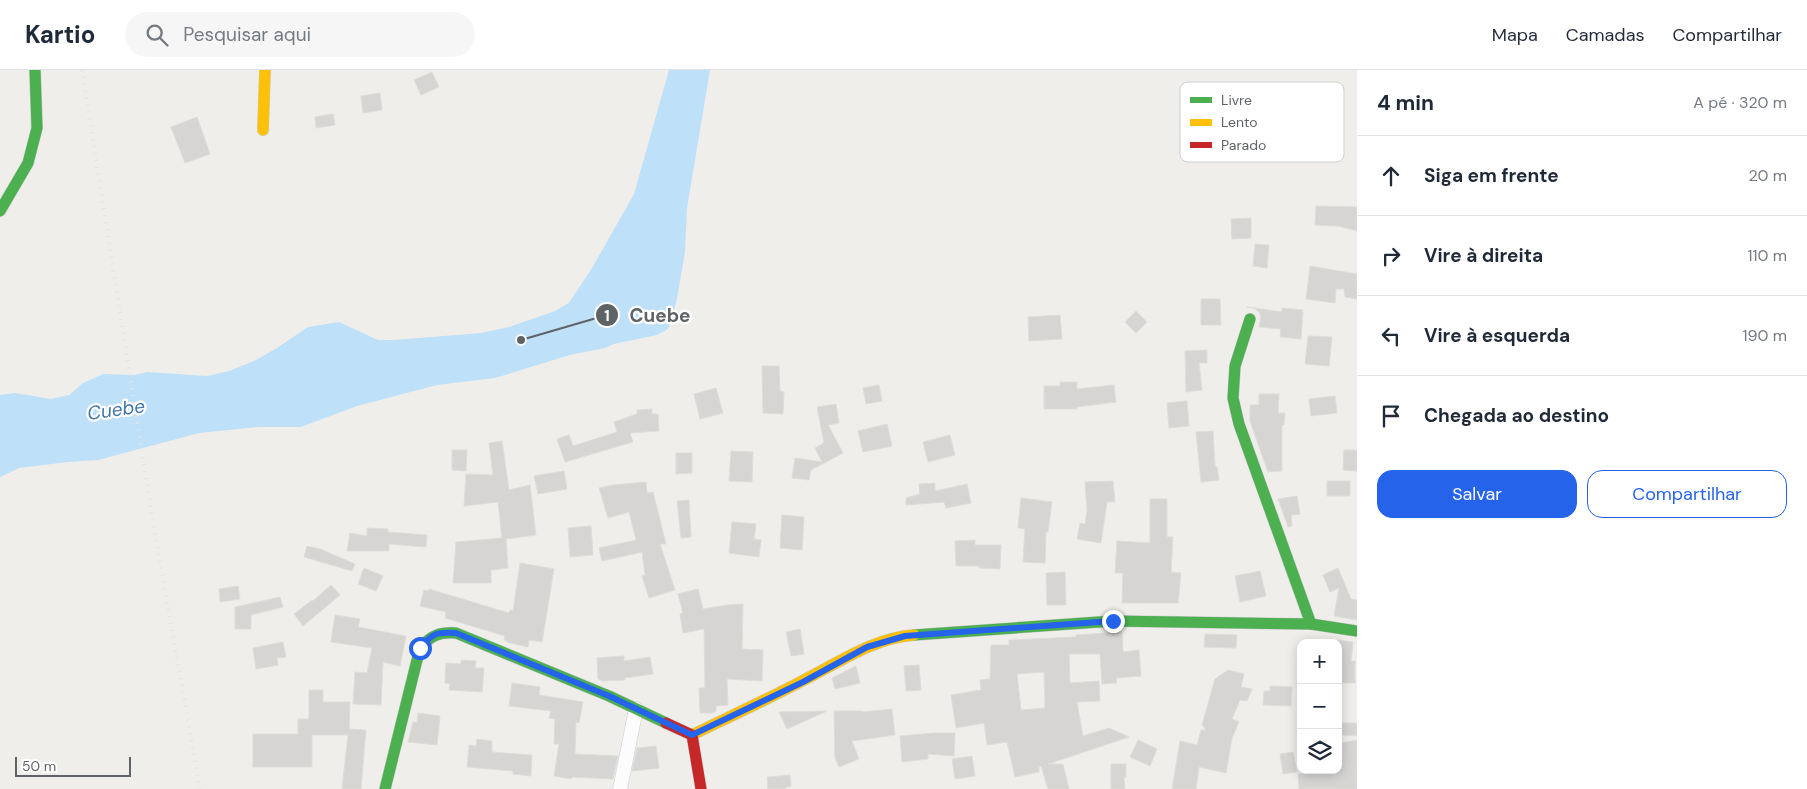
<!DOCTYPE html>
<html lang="pt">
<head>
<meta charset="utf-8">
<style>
	body { margin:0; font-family:"DM Sans",sans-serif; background:#f6f6f7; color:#1f2937 }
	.controls { position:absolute; right:15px; bottom:15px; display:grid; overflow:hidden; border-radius:10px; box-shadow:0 2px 12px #0003 }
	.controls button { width:45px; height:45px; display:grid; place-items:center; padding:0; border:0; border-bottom:1px solid #e0e1e3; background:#fff; color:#1f2937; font:25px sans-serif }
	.scale { position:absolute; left:15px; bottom:12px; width:116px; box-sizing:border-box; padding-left:5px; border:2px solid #5f6368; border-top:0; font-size:14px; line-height:18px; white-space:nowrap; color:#5f6368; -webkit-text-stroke:4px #fff; paint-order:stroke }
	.stop { position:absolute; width:15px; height:15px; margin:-11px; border:4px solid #2563eb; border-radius:50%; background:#fff }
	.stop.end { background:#2563eb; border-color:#fff; box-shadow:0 1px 5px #0008 }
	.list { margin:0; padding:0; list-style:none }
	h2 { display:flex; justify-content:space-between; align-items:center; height:65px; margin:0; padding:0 20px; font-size:21px }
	h2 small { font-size:16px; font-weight:400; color:#747a83 }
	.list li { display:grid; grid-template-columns:32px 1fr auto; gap:15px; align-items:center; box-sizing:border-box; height:80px; padding:0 20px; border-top:1px solid #e0e1e3 }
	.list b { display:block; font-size:19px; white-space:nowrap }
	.list em { font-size:16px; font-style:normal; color:#747a83 }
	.actions { display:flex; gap:10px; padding:15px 20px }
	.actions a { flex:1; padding:11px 0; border:1px solid #2563eb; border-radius:15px; text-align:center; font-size:18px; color:#2563eb }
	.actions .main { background:#2563eb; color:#fff }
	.icon { flex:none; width:28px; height:28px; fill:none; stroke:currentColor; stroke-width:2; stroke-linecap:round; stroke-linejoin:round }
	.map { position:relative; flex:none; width:1357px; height:719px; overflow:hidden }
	header { display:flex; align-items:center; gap:30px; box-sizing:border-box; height:70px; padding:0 25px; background:#fff; border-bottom:1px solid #e0e1e3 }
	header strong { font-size:24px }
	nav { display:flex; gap:28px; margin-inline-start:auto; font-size:18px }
	.search { width:350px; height:45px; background:#f6f6f7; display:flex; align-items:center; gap:12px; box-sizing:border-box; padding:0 18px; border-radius:28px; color:#747a83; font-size:19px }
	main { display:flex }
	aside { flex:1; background:#fff }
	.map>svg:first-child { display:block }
	.water { fill:#bfe0f9 }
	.building { fill:#d6d5d3; stroke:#deddd9; fill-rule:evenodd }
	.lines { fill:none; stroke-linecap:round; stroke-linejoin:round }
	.street-casing { stroke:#cbcccc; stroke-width:15 }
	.fast-casing { stroke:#cacacb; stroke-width:12 }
	.slow-casing { stroke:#cacacb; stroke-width:12 }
	.jam-casing { stroke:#cacacb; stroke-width:12 }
	.street { stroke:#fdfcfc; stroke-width:14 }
	.fast { stroke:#4caf50; stroke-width:11 }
	.slow { stroke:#ffc107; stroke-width:11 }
	.jam { stroke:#c62828; stroke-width:11 }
	.rail { stroke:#e4e4e4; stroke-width:4; stroke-dasharray:1 6; stroke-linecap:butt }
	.route { stroke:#2563eb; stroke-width:6 }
	.labels { text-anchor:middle; stroke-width:4.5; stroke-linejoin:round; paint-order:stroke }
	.water-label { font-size:19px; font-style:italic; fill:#4174aa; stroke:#fff }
	.key { fill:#fff; stroke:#cfd0d2; stroke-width:1 }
	.key-label { font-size:14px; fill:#5f6368 }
	.leader { fill:none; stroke:#5f6368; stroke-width:2 }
	.callout-dot { fill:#5f6368; stroke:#fff; stroke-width:2 }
	.mark-label { font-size:15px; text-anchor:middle; font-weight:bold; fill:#fff }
	.callout-label { font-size:19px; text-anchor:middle; font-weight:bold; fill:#5f6368; stroke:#fff; stroke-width:4.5; stroke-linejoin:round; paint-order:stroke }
</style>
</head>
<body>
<header>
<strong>Kartio</strong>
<div class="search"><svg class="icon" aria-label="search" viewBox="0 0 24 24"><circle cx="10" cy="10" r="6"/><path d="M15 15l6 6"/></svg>Pesquisar aqui</div>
<nav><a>Mapa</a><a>Camadas</a><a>Compartilhar</a></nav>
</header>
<main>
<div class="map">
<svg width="1357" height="719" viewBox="0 0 1357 719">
	<rect width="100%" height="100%" fill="#efeeea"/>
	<path class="water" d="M669 0H710L687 138 685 182 677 229 668 259 657 265 614 274 605 278 570 285 495 308 437 315 357 336 301 357H259L199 363 98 390 68 392 19 398 0 407V325L15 323 51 329 69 325 83 313 103 304 135 305 147 302 207 306 229 301 254 291 277 278 308 257 339 252 378 270H394L481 263 509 257 555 241 569 233 592 198 634 124Z"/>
	<g class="building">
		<path d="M432 2 439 17 421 25 414 10Z"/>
		<path d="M380 23 382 40 363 43 361 26Z"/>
		<path d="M333 44 335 55 316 58 315 47Z"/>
		<path d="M197 47 210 84 185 93 171 57Z"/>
		<path d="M1316 136 1357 137V161L1338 156 1315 155Z"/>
		<path d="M1251 148V168L1232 169 1231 149Z"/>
		<path d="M1255 174 1269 175 1267 198 1253 196Z"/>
		<path d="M1310 196 1357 204V229L1345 227 1344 219H1336L1335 233 1306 229Z"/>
		<path d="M1201 229H1220L1221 255H1201Z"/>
		<path d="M1247 237 1282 242V238L1303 240 1301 269 1280 267 1281 259 1259 257 1261 247 1259 242 1254 238Z"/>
		<path d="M1136 241 1147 252 1136 263 1125 252Z"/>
		<path d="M1060 245 1062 269 1029 271 1028 247Z"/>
		<path d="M1308 266 1332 267 1329 296 1305 294Z"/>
		<path d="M1207 280V293H1199L1202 320 1186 322 1185 281Z"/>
		<path d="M762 296H779L780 321 784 322 783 344 763 343Z"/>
		<path d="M1060 312H1077V319L1114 315 1116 332 1077 337V339H1044V316H1060Z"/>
		<path d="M879 315 882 331 866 334 863 318Z"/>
		<path d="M716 318 723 343 700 349 694 324Z"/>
		<path d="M1259 324H1279L1278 343H1285L1284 355H1282V401L1268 402 1250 351V335H1259Z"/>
		<path d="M1335 326 1337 343 1311 346 1309 329Z"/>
		<path d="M1187 331 1189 356 1169 358 1167 333Z"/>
		<path d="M836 334 839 353 828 355 843 383 811 400 809 410 792 408 795 388 822 392 815 378 824 373 817 337Z"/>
		<path d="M652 339V344H658L659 361 630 363 633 372 565 392 557 369 569 365 573 376 617 362 614 352 637 344V340Z"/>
		<path d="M887 354 892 376 863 382 858 361Z"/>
		<path d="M1213 361 1215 397H1217L1219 410 1201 412 1196 362Z"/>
		<path d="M950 365 955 385 928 392 923 372Z"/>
		<path d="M502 371 509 420 530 415 536 465 506 469 508 498 491 500V513H453L456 472 502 468 498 432 464 436 466 404 493 405 489 373Z"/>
		<path d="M452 380H467L466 401 452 400Z"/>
		<path d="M1344 380H1357V401L1343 400Z"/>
		<path d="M731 381 753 382 752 412 729 411Z"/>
		<path d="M676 383H692V403L676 404Z"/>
		<path d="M564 401 567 419 538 424 534 406Z"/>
		<path d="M1113 411 1115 432H1107L1101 473 1077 469 1080 453 1085 454 1087 440 1085 412Z"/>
		<rect x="1327" y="411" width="23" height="15"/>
		<path d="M646 412 647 423 653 422 666 474H660L675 520 649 528 642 506 645 505 642 482 602 491 599 478 636 470 629 442 608 448 599 418 613 415Z"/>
		<path d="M935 413V421L967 414 971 433 946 438 944 432 906 435V428L920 424 919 414Z"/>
		<path d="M1297 426 1300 444 1291 445 1292 456 1288 457 1278 429Z"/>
		<path d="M1021 428 1052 432 1048 462H1046L1045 493 1023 492 1025 459 1018 458Z"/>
		<path d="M1150 429H1167V467H1173L1171 502 1181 503 1178 533H1122L1123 503H1115L1117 471 1150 473Z"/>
		<path d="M689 430 691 467 681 468 677 431Z"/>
		<path d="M782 445 804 447 802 480 780 478Z"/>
		<path d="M732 452 756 454 754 469 761 470 759 487 729 483Z"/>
		<path d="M591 456 593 485 570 487 568 458Z"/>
		<path d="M367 458 388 459V462L427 465 426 477 389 474V481H347L350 463 367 466Z"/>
		<path d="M975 470V475H1001L1000 499 979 498V496H956L955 471Z"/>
		<path d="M307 476 320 479 355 494 352 501 304 487Z"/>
		<path d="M520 493 554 499 542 572 529 570 528 577 510 573 504 570 505 566 445 548 446 542 420 536 424 520 429 521V519L509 543 510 540 513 541Z"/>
		<path d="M364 498 383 506 376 521 358 514Z"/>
		<path d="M1338 498 1351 529 1357 530V550L1334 546 1339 518 1330 522 1323 505Z"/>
		<path d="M1260 501 1266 526 1240 532 1235 506Z"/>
		<path d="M1065 502 1066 535H1047L1046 503Z"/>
		<path d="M331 515 340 525 303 556 294 544 312 530 313 531Z"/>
		<path d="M238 516 240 529 220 532 219 519Z"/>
		<path d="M698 519 703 539 728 535 743 534 742 579 763 580 762 611 727 609 728 635 716 636V641L712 643H700L699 618H705L704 559 683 563 680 544 683 543 678 524Z"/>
		<path d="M280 527 283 537 251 545V559H235V537Z"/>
		<path d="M335 545 360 549 358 557 406 566 400 596 383 592 381 635 353 634 355 602 367 603 372 578 331 572Z"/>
		<path d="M800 559 804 584 791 586 786 562Z"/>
		<path d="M1122 562 1123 582 1139 580 1141 606 1116 608 1117 613 1102 614 1100 584H1069L1070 613 1099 611 1100 631 1077 632 1083 666 1109 658 1129 667 1048 694H1063L1069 719H1048L1041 696 1039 697V702L1015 707 1007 672 987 675 984 653 956 658 951 625 981 620 980 610 990 609 991 575H1009V570L1076 567V565ZM1044 602 1045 638 1021 640 1017 604Z"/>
		<path d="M1205 564 1237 565 1236 578 1204 577Z"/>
		<path d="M1338 570 1353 572 1351 591H1355V613H1338Z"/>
		<path d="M283 572 286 587 277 588 278 595 256 599 253 578Z"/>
		<path d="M624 586V591L650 587 653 604 625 608V610L603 611 598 609 597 588Z"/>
		<path d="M461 590 476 591 475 598H484L482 622 449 620 450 614 445 613 446 593 461 594Z"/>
		<path d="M919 595 921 620 906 621 904 596Z"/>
		<path d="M856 596 860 613 835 619 832 608Z"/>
		<path d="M1228 600 1244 604 1241 617 1252 619 1247 631 1240 630 1232 649 1239 652 1232 668 1226 703 1199 697 1196 719H1172L1180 671 1197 675 1201 660H1206L1202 655 1215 609Z"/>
		<path d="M512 613 540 617 539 625 583 632 579 653 576 652 575 684 618 686 613 709 572 707 571 709 554 706 559 674H554L555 649 549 648 551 641 509 636Z"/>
		<path d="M1270 616 1292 617 1291 636 1263 635 1264 621H1270Z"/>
		<path d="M309 620H323V632H350L349 659 366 660 361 719H342L348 665H312V697H253V664H298V649H309Z"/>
		<path d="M892 639 895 665 852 671 859 689 839 697 835 688 834 641H862V642Z"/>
		<path d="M827 641 787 659 779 642Z"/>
		<path d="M418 643 440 646 437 675 408 672 413 652 417 653Z"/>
		<path d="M1340 653H1357V666L1341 665Z"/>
		<path d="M934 663H955L954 686 928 684V689L902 692 900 666Z"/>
		<path d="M477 669 492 671V682L532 685 531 706 513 704V701L467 697 469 675 476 676Z"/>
		<path d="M1138 670 1157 679 1150 696 1130 687Z"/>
		<path d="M1357 670V719H1299L1298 704 1338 700V698L1341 697V673Z"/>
		<path d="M656 676 659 698 632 701 637 678Z"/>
		<path d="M1293 682 1297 702 1283 704 1280 684Z"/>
		<path d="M972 686 975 706 955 709 952 689Z"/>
		<path d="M1111 694H1126V707H1124L1125 719H1111Z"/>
		<path d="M790 705 791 716 783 719H768L767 707Z"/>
	</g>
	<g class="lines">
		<defs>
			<path id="street" d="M620 719 636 639"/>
			<g id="fast">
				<path d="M0 141 28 93 37 58 35 0"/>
				<path d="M1250 249 1235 296 1233 328 1239 354 1311 554"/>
				<path d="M914 565 1113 551 1311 554 1357 561"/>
				<path d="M385 719 420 578C431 565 440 562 456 563L609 626 666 653"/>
			</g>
			<g id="slow">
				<path d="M263 60 265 0"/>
				<path d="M692 665C729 647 766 630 802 611 838 593 873 568 914 565"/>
			</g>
			<path id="jam" d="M666 653 692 665 701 719"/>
		</defs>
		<use href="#street" class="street-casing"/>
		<use href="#fast" class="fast-casing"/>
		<use href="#slow" class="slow-casing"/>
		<use href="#jam" class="jam-casing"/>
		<use href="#street" class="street"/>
		<use href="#fast" class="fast"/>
		<use href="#slow" class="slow"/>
		<use href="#jam" class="jam"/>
		<path class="rail" d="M82 0 155 464 200 719"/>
	</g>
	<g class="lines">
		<path class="route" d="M420 578C432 563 437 562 456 563L609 626 692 665 803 612 867 577 905 566 1113 551"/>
	</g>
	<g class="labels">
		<g class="water-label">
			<text transform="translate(116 339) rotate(-8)" y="7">Cuebe</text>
		</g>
	</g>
	<rect x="1180" y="12" width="164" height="80" rx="8" class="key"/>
	<rect x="1190" y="27" width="22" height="6" fill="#4caf50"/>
	<rect x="1190" y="49" width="22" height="7" fill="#ffc107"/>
	<rect x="1190" y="72" width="22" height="6" fill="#c62828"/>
	<g class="key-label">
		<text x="1221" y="35">Livre</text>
		<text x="1221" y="57">Lento</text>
		<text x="1221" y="80">Parado</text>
	</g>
	<path class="leader" d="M521 270L607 245"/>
	<g class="callout-dot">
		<circle cx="521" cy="270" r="5"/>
		<circle cx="607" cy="245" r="12"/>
	</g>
	<g class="mark-label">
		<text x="607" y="251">1</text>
	</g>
	<g class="callout-label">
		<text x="660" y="252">Cuebe</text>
	</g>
</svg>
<div class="controls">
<button>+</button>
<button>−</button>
<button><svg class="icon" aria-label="layers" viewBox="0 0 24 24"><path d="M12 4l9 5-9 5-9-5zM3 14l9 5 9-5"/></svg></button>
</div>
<div class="scale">50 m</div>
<div class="stop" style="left:420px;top:578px"></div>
<div class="stop end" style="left:1113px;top:551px"></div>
</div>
<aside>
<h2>4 min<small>A pé · 320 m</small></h2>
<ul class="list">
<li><svg class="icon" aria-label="ahead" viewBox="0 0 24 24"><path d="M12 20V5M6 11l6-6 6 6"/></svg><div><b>Siga em frente</b></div><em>20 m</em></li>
<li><svg class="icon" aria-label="right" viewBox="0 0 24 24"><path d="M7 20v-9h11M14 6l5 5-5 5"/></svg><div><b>Vire à direita</b></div><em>110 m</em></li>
<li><svg class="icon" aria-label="left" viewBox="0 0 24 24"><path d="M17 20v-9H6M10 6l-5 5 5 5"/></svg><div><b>Vire à esquerda</b></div><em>190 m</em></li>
<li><svg class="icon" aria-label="arrive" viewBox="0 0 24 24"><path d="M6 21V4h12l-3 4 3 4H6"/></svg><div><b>Chegada ao destino</b></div></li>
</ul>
<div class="actions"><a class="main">Salvar</a><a>Compartilhar</a></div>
</aside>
</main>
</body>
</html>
